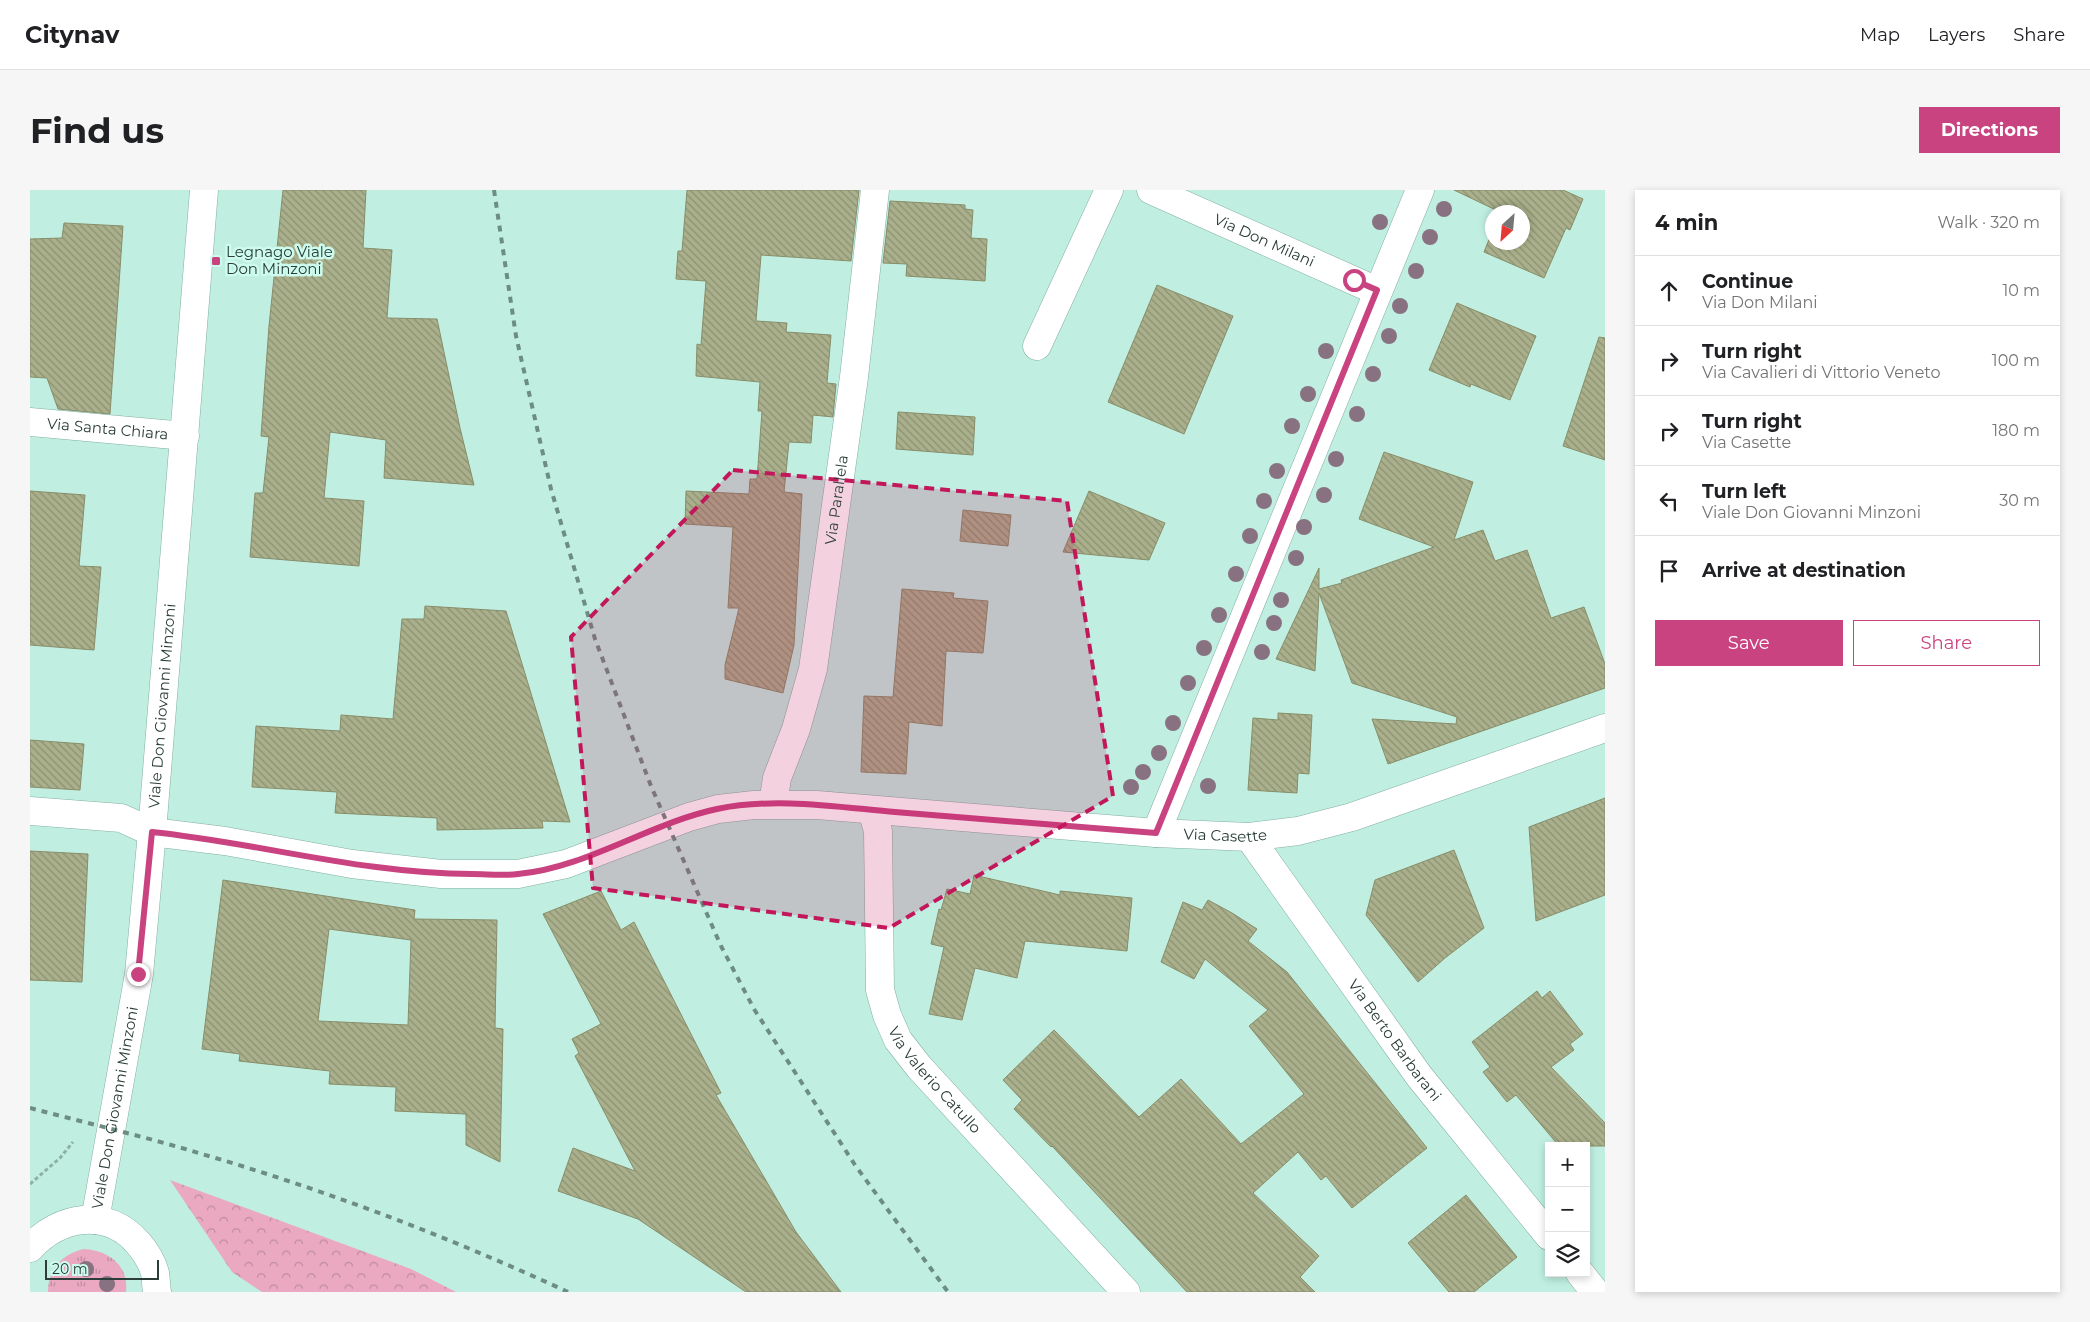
<!DOCTYPE html>
<html lang="en">
<head>
<meta charset="utf-8">
<style>
	body { margin:0; font-family:Montserrat,sans-serif; background:#f6f6f6; color:#202124 }
	.controls { position:absolute; right:15px; bottom:15px; display:grid; overflow:hidden; border-radius:0px; box-shadow:0 2px 8px #0003 }
	.controls button { width:45px; height:45px; display:grid; place-items:center; padding:0; border:0; border-bottom:1px solid #e0e0e0; background:#fff; color:#202124; font:25px sans-serif }
	.compass { position:absolute; left:1455px; top:15px; width:45px; height:45px; border-radius:50%; background:#fff; box-shadow:0 2px 8px #0003; rotate:206deg }
	.scale { position:absolute; left:15px; bottom:12px; width:114px; box-sizing:border-box; padding-left:5px; border:2px solid #2a3d38; border-top:0; font-size:14px; line-height:18px; white-space:nowrap; color:#2a3d38; -webkit-text-stroke:4px #cdfcee; paint-order:stroke }
	.stop { position:absolute; width:15px; height:15px; margin:-11px; border:4px solid #ca4381; border-radius:50%; background:#fff }
	.stop.end { background:#ca4381; border-color:#fff; box-shadow:0 1px 5px #0008 }
	.list { margin:0; padding:0; list-style:none }
	h2 { display:flex; justify-content:space-between; align-items:center; height:65px; margin:0; padding:0 20px; font-size:21px }
	h2 small { font-size:16px; font-weight:400; color:#757577 }
	.list li { display:grid; grid-template-columns:32px 1fr auto; gap:15px; align-items:center; box-sizing:border-box; height:70px; padding:0 20px; border-top:1px solid #e0e0e0 }
	.list b { display:block; font-size:19px; white-space:nowrap }
	.list p { margin:0; font-size:16px; white-space:nowrap; color:#757577 }
	.list em { font-size:16px; font-style:normal; color:#757577 }
	.actions { display:flex; gap:10px; padding:15px 20px }
	.actions a { flex:1; padding:11px 0; border:1px solid #ca4381; border-radius:0px; text-align:center; font-size:18px; color:#ca4381 }
	.actions .main { background:#ca4381; color:#fff }
	.icon { flex:none; width:28px; height:28px; fill:none; stroke:currentColor; stroke-width:2; stroke-linecap:round; stroke-linejoin:round }
	.map { position:relative; flex:none; width:1575px; height:1102px; overflow:hidden; border-radius:0px }
	header { display:flex; align-items:center; gap:30px; box-sizing:border-box; height:70px; padding:0 25px; background:#fff; border-bottom:1px solid #e0e0e0 }
	header strong { font-size:24px }
	nav { display:flex; gap:28px; margin-inline-start:auto; font-size:18px }
	.intro { display:flex; align-items:center; justify-content:space-between; box-sizing:border-box; height:120px; padding:0 30px }
	h1 { margin:0; font-size:35px }
	.button { padding:12px 22px; border-radius:0px; background:#ca4381; color:#fff; font-size:18px; font-weight:700 }
	main { display:flex; gap:30px; padding:0 30px }
	aside { flex:1; background:#fff; border-radius:0px; box-shadow:0 2px 8px #0003 }
	.map>svg:first-child { display:block }
	.grass { fill:url(#grass-tufts) }
	.forest { fill:url(#forest-crowns) }
	.building { fill:url(#building-back-hatch); stroke:#878d69; fill-rule:evenodd }
	.lines { fill:none; stroke-linecap:round; stroke-linejoin:round }
	.minor-casing { stroke:#82afa2; stroke-width:29 }
	.tertiary-casing { stroke:#82afa2; stroke-width:29 }
	.secondary-casing { stroke:#82afa2; stroke-width:29 }
	.path { stroke:#8cb1a6; stroke-width:3; stroke-dasharray:4 2.5; stroke-linecap:butt }
	.minor { stroke:#fff; stroke-width:28 }
	.tertiary { stroke:#fff; stroke-width:28 }
	.secondary { stroke:#fff; stroke-width:28 }
	.rail { stroke:#6d8d84; stroke-width:4; stroke-dasharray:6 6; stroke-linecap:butt }
	.tree { fill:#887281 }
	.route { stroke:#ca4381; stroke-width:6 }
	.marked { fill:#c2185b; fill-opacity:0.2; stroke:#c2185b; stroke-width:4; stroke-dasharray:10 6; stroke-linejoin:round }
	.poi-dot { fill:#ca4381; stroke:#cdfcee; stroke-width:2 }
	.labels { text-anchor:middle; stroke-width:5; stroke-linejoin:round; paint-order:stroke }
	.street-label { font-size:15px; fill:#2a3d38; stroke:#cdfcee }
	.poi-label { font-size:15px; fill:#2a3d38; stroke:#cdfcee; text-anchor:start }
</style>
</head>
<body>
<header>
<strong>Citynav</strong>
<nav><a>Map</a><a>Layers</a><a>Share</a></nav>
</header>
<div class="intro"><h1>Find us</h1><a class="button">Directions</a></div>
<main>
<div class="map">
<svg width="1575" height="1102" viewBox="0 0 1575 1102">
	<defs>
		<pattern id="grass-tufts" width="24" height="20" patternUnits="userSpaceOnUse" patternTransform="scale(1.25)"><rect width="24" height="20" fill="#eaa9c1"/><path d="M3 7l-1-3M5 7V3M7 7l1-3M15 17l-1-3M17 17v-4M19 17l1-3" fill="none" stroke="#be8b9e"/></pattern>
		<pattern id="forest-crowns" width="20" height="18" patternUnits="userSpaceOnUse" patternTransform="scale(1.25)"><rect width="20" height="18" fill="#eaa9c1"/><path d="M2 6a3 3 0 1 1 6 0M12 15a3 3 0 1 1 6 0" fill="none" stroke="#be8b9e"/></pattern>
		<pattern id="building-back-hatch" width="6" height="6" patternUnits="userSpaceOnUse" patternTransform="scale(1.25)"><rect width="6" height="6" fill="#aab08b"/><path d="M-1 5l2 2M0 0l6 6M5-1l2 2" fill="none" stroke="#8b9073"/></pattern>
	</defs>
	<rect width="100%" height="100%" fill="#c0efe1"/>
	<path class="grass" d="M53 1059C78 1060 99 1075 96 1102H18C18 1079 31 1065 53 1059Z"/>
	<path class="forest" d="M140 990 381 1079 426 1102H232L202 1082Z"/>
	<g class="building">
		<path d="M253 0H336L333 58 362 60 357 128 407 129 430 238 444 295 354 288 356 250 300 242 294 308 334 311 329 376 220 367 225 303H233L239 247 231 246 239 136Z"/>
		<path d="M657 0H829L821 71 731 65 726 131 757 133 756 142 801 145 797 193 806 194 803 227 783 225 781 253 759 252 754 302 772 304 764 455 753 503 695 489V475L709 418H698L703 337 655 334 656 301 719 304 720 289H727L732 221H728L730 192 666 186 667 154 671 155 676 91 646 89 648 61H652Z"/>
		<path d="M1424 0H1533L1553 9 1540 40 1536 38 1514 88 1454 62 1462 42V52H1492V22H1470Z"/>
		<path d="M860 11 935 15V19L943 20 941 48 957 49 955 91 876 86 877 74 853 73Z"/>
		<path d="M34 33 93 36 80 224 28 219 17 188 0 187V49L32 48Z"/>
		<path d="M1127 95 1203 126 1154 244 1078 212Z"/>
		<path d="M1427 113 1506 146 1480 210 1441 194 1440 197 1399 180Z"/>
		<path d="M1569 147 1575 148V270L1533 256Z"/>
		<path d="M868 222 945 227 943 265 866 259Z"/>
		<path d="M1354 262 1443 292 1424 350 1453 340 1465 371 1497 360 1521 428 1554 417 1575 474V498L1358 574 1342 529 1426 534 1427 527 1322 493 1289 403 1285 481 1246 469 1289 378V399L1312 393 1311 390 1404 357 1329 329Z"/>
		<path d="M0 301 55 305 49 376 71 377 64 460 0 455Z"/>
		<path d="M1059 301 1135 333 1119 370 1033 362Z"/>
		<path d="M933 320 981 325 978 356 930 351Z"/>
		<path d="M872 399 924 403 923 408 958 411 953 463 916 461 912 536 879 532 876 584 831 582 834 506 863 507Z"/>
		<path d="M395 416 476 421 540 632 512 631 513 638 407 640V628L305 623 307 602 222 597 226 536 310 541 311 525 363 529 372 429H394Z"/>
		<path d="M1248 523 1282 525 1279 584 1268 583 1267 603 1218 600 1223 528 1248 530Z"/>
		<path d="M0 550 54 554 50 600 0 597Z"/>
		<path d="M1575 608V705L1506 731 1499 637Z"/>
		<path d="M1424 660 1454 738 1415 768 1388 792 1336 725 1345 690Z"/>
		<path d="M0 661 58 664 52 792 0 790Z"/>
		<path d="M944 685 1030 705V701L1102 708 1097 761 995 751 987 788 945 778 932 830 899 824 914 757 901 754 909 719 911 720 917 699 940 704Z"/>
		<path d="M193 690 385 720 384 729 467 730 465 838 473 839 470 972 436 955V924L365 921 366 897 299 894 300 881 209 871 210 864 172 859ZM299 739 381 750 378 835 288 831Z"/>
		<path d="M571 701 591 740 604 732 691 903 686 905 766 1042 811 1102H716L608 1029 528 1001 543 958 605 981 545 866 549 863 542 849 571 834 513 724Z"/>
		<path d="M1178 710 1202 723 1227 739 1218 751 1257 782 1397 958 1322 1018 1296 986 1291 990 1268 962 1223 1003 1289 1066 1270 1087 1285 1102H1157L1022 956 1021 957 984 919 992 910 973 890 1024 840 1109 927 1151 889 1211 954 1274 904 1219 836 1238 820 1175 769 1164 789 1131 772 1153 712 1172 720Z"/>
		<path d="M1507 801 1512 808 1520 801 1553 844 1540 854 1544 860 1521 877 1575 933V956H1529L1486 905 1477 912 1453 882 1460 877 1442 852Z"/>
		<path d="M1436 1005 1487 1067 1444 1102H1419L1378 1053Z"/>
	</g>
	<g class="lines">
		<defs>
			<g id="minor">
				<path id="s1" d="M1121 0 1347 101"/>
				<path d="M1007 156 1079 0"/>
				<path id="s2" d="M0 232 155 246"/>
				<path id="s3" d="M743 614 747 588 766 539 783 479 824 187 845 0"/>
				<path id="s4" d="M842 620 848 641 850 800 857 825 868 850 889 877 1096 1102"/>
				<path id="s5" d="M0 621 91 628 122 642 195 651 322 674 411 684H488L536 674 659 627 688 619 724 615H787L1126 643 1219 647 1268 641 1322 627 1575 538"/>
				<path d="M1126 643 1390 0"/>
				<path id="s6" d="M1219 647 1389 886 1519 1046"/>
				<path d="M1550 1083 1565 1102"/>
			</g>
			<path id="tertiary" d="M0 1058C29 1026 77 1017 108 1053 115 1061 122 1072 125 1083 126 1089 126 1096 127 1102"/>
			<g id="secondary">
				<path id="s7" d="M65 1030 109 784 122 642 174 0"/>
			</g>
		</defs>
		<use href="#minor" class="minor-casing"/>
		<use href="#tertiary" class="tertiary-casing"/>
		<use href="#secondary" class="secondary-casing"/>
		<path class="path" d="M0 994 30 968 43 952"/>
		<use href="#minor" class="minor"/>
		<use href="#tertiary" class="tertiary"/>
		<use href="#secondary" class="secondary"/>
		<g class="rail">
			<path d="M464 0 486 146 521 299 565 449 621 596 691 756 724 819 825 975 918 1102"/>
			<path d="M0 918C57 933 116 947 172 964 298 1001 419 1047 538 1102"/>
		</g>
	</g>
	<g class="tree">
		<circle cx="1414" cy="19" r="8"/>
		<circle cx="1350" cy="32" r="8"/>
		<circle cx="1400" cy="47" r="8"/>
		<circle cx="1386" cy="81" r="8"/>
		<circle cx="1370" cy="116" r="8"/>
		<circle cx="1359" cy="146" r="8"/>
		<circle cx="1296" cy="161" r="8"/>
		<circle cx="1343" cy="184" r="8"/>
		<circle cx="1278" cy="204" r="8"/>
		<circle cx="1327" cy="224" r="8"/>
		<circle cx="1262" cy="236" r="8"/>
		<circle cx="1306" cy="269" r="8"/>
		<circle cx="1247" cy="281" r="8"/>
		<circle cx="1294" cy="305" r="8"/>
		<circle cx="1234" cy="311" r="8"/>
		<circle cx="1274" cy="337" r="8"/>
		<circle cx="1220" cy="346" r="8"/>
		<circle cx="1266" cy="368" r="8"/>
		<circle cx="1206" cy="384" r="8"/>
		<circle cx="1251" cy="410" r="8"/>
		<circle cx="1189" cy="425" r="8"/>
		<circle cx="1244" cy="433" r="8"/>
		<circle cx="1174" cy="458" r="8"/>
		<circle cx="1232" cy="462" r="8"/>
		<circle cx="1158" cy="493" r="8"/>
		<circle cx="1143" cy="533" r="8"/>
		<circle cx="1129" cy="563" r="8"/>
		<circle cx="1113" cy="582" r="8"/>
		<circle cx="1178" cy="596" r="8"/>
		<circle cx="1101" cy="597" r="8"/>
		<circle cx="56" cy="1079" r="8"/>
		<circle cx="77" cy="1094" r="8"/>
	</g>
	<g class="lines">
		<path class="route" d="M108 784 122 642C229 653 334 684 442 684 457 684 473 686 488 684 556 678 620 633 687 619 745 607 807 617 865 622 952 629 1039 636 1126 643L1347 100 1324 90"/>
	</g>
	<path class="marked" d="M703 280 1037 311 1083 606 859 738 563 698 541 447Z"/>
	<rect class="poi-dot" x="181" y="66" width="10" height="10" rx="2.5"/>
	<g class="labels">
		<g class="street-label">
			<text dy="5" stroke="none"><textPath href="#s1" startOffset="124">Via Don Milani</textPath></text>
			<text dy="5" stroke="none"><textPath href="#s2" startOffset="78">Via Santa Chiara</textPath></text>
			<text dy="5" stroke="none"><textPath href="#s3" startOffset="312">Via Parallela</textPath></text>
			<text dy="5" stroke="none"><textPath href="#s7" startOffset="519">Viale Don Giovanni Minzoni</textPath></text>
			<text dy="5" stroke="none"><textPath href="#s5" startOffset="1214">Via Casette</textPath></text>
			<text dy="5" stroke="none"><textPath href="#s6" startOffset="250">Via Berto Barbarani</textPath></text>
			<text dy="5" stroke="none"><textPath href="#s4" startOffset="288">Via Valerio Catullo</textPath></text>
			<text dy="5" stroke="none"><textPath href="#s7" startOffset="114">Viale Don Giovanni Minzoni</textPath></text>
		</g>
		<g class="poi-label">
			<text x="196" y="67">Legnago Viale<tspan x="196" dy="17">Don Minzoni</tspan></text>
		</g>
	</g>
</svg>
<div class="controls">
<button>+</button>
<button>−</button>
<button><svg class="icon" aria-label="layers" viewBox="0 0 24 24"><path d="M12 4l9 5-9 5-9-5zM3 14l9 5 9-5"/></svg></button>
</div>
<svg class="compass" viewBox="-18 -18 36 36"><path d="M0-13l5 13h-10z" fill="#e53935"/><path d="M0 13l5-13h-10z" fill="#757577"/></svg>
<div class="scale">20 m</div>
<div class="stop" style="left:1324px;top:90px"></div>
<div class="stop end" style="left:108px;top:784px"></div>
</div>
<aside>
<h2>4 min<small>Walk · 320 m</small></h2>
<ul class="list">
<li><svg class="icon" aria-label="ahead" viewBox="0 0 24 24"><path d="M12 20V5M6 11l6-6 6 6"/></svg><div><b>Continue</b><p>Via Don Milani</p></div><em>10 m</em></li>
<li><svg class="icon" aria-label="right" viewBox="0 0 24 24"><path d="M7 20v-9h11M14 6l5 5-5 5"/></svg><div><b>Turn right</b><p>Via Cavalieri di Vittorio Veneto</p></div><em>100 m</em></li>
<li><svg class="icon" aria-label="right" viewBox="0 0 24 24"><path d="M7 20v-9h11M14 6l5 5-5 5"/></svg><div><b>Turn right</b><p>Via Casette</p></div><em>180 m</em></li>
<li><svg class="icon" aria-label="left" viewBox="0 0 24 24"><path d="M17 20v-9H6M10 6l-5 5 5 5"/></svg><div><b>Turn left</b><p>Viale Don Giovanni Minzoni</p></div><em>30 m</em></li>
<li><svg class="icon" aria-label="arrive" viewBox="0 0 24 24"><path d="M6 21V4h12l-3 4 3 4H6"/></svg><div><b>Arrive at destination</b></div></li>
</ul>
<div class="actions"><a class="main">Save</a><a>Share</a></div>
</aside>
</main>
</body>
</html>
